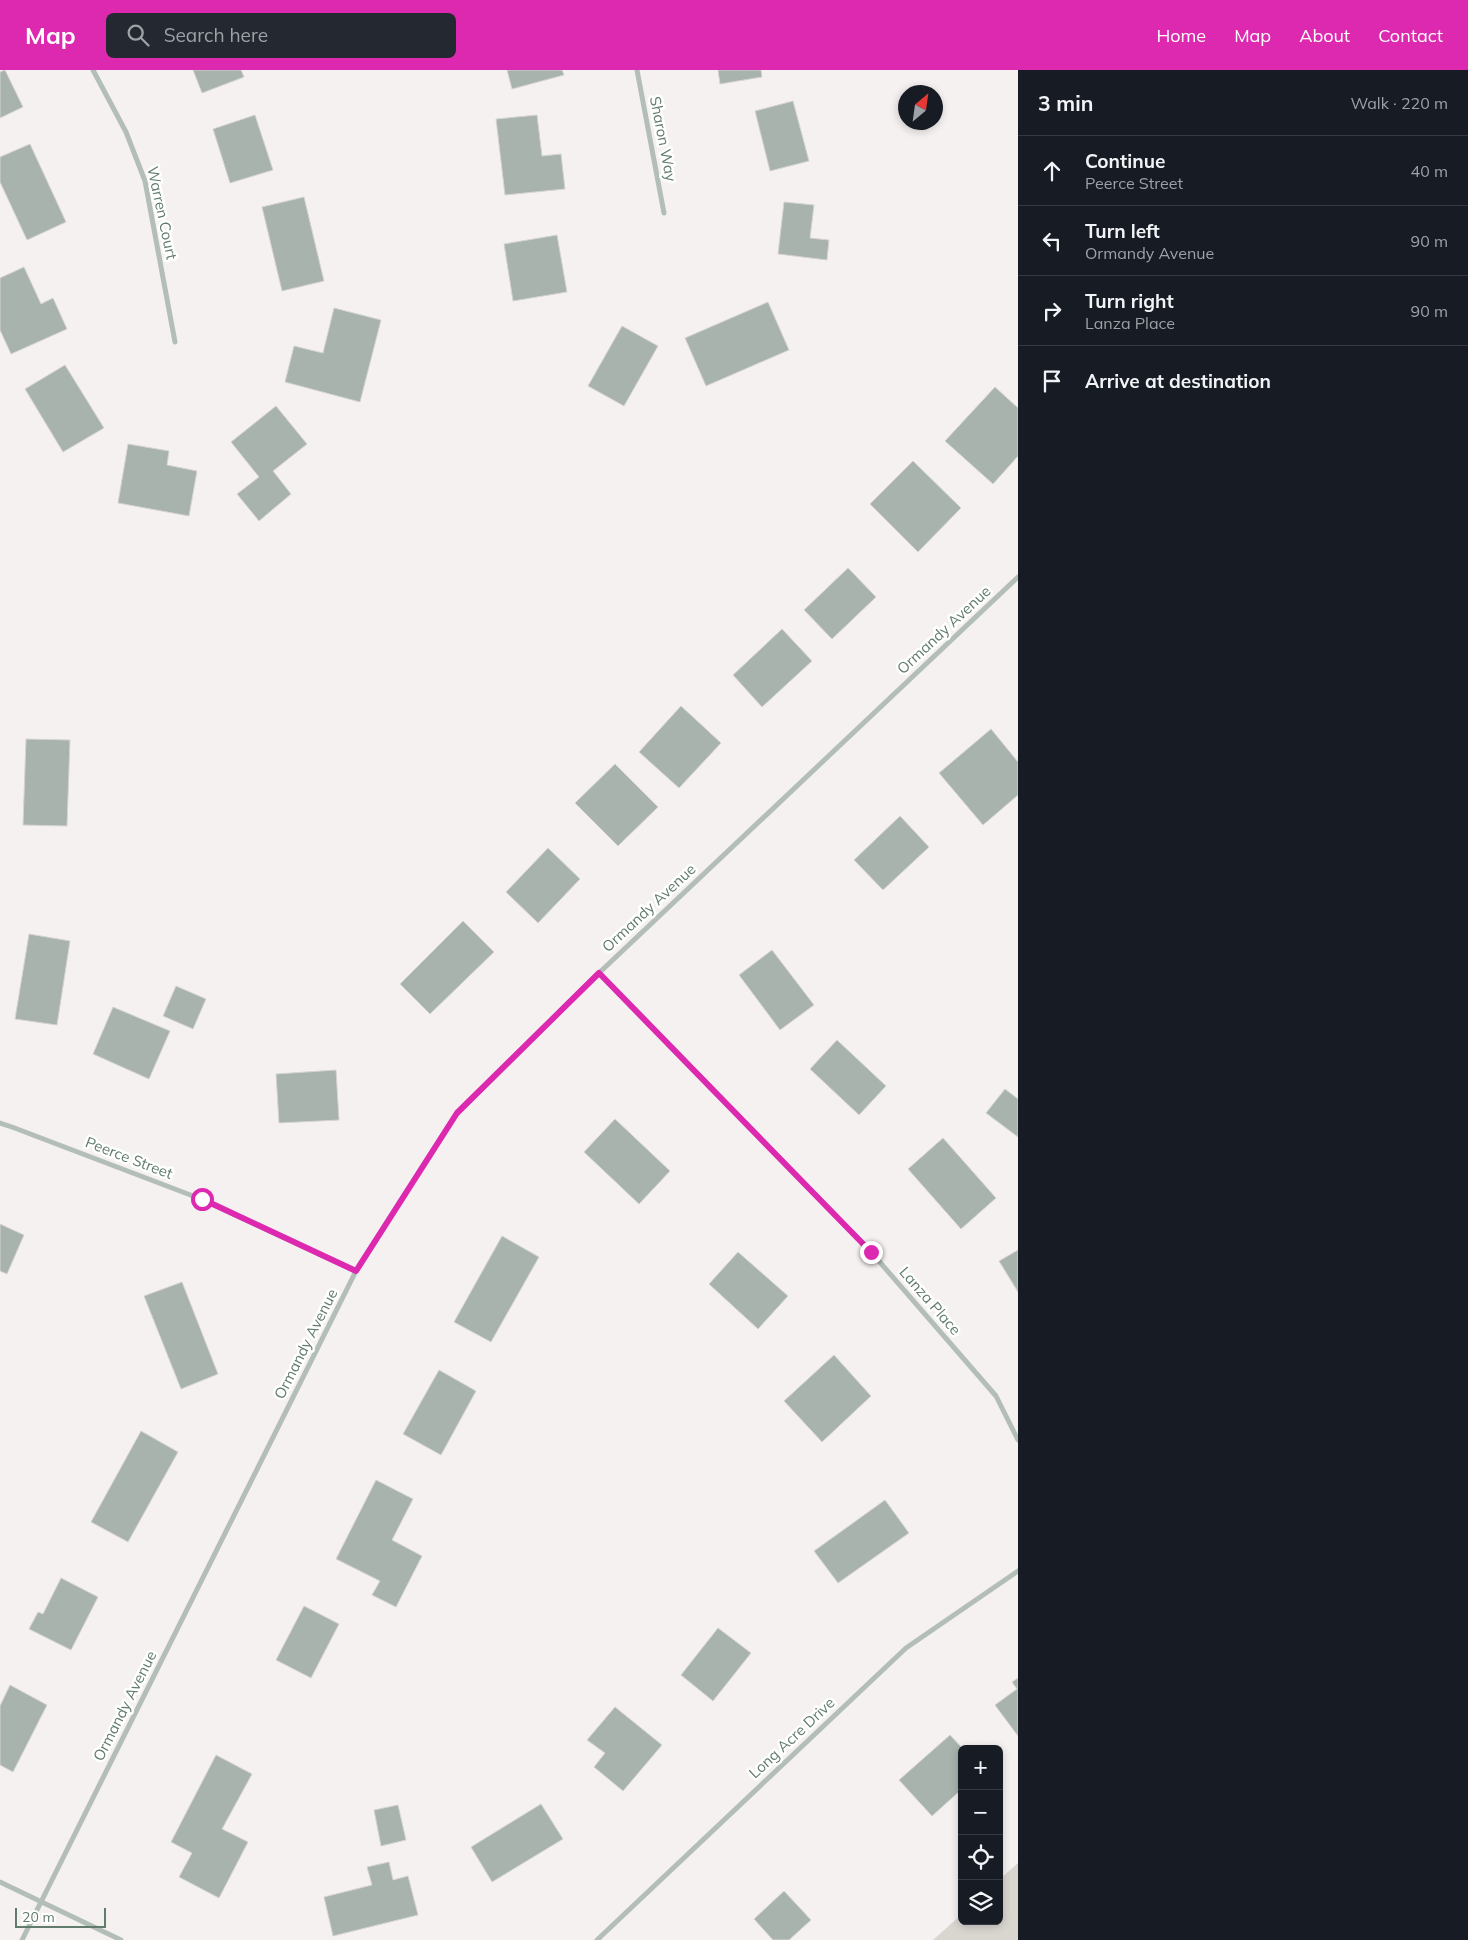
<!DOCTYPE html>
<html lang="en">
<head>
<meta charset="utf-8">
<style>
	body { margin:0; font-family:Mulish,sans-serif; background:#242831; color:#f1f3f6 }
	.controls { position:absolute; right:15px; bottom:15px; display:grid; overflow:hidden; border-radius:8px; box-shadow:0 2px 8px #0003 }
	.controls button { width:45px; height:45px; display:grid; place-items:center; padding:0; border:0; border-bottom:1px solid #363941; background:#171b24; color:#f1f3f6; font:25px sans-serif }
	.compass { position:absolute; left:898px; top:15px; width:45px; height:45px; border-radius:50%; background:#171b24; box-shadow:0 2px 8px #0003; rotate:29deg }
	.scale { position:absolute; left:15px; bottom:12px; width:91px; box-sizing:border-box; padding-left:5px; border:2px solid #617b6c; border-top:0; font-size:14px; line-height:18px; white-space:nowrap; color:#617b6c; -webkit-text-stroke:4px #fff; paint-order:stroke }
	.stop { position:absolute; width:15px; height:15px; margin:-11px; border:4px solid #dc29b0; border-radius:50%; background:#fff }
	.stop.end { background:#dc29b0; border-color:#fff; box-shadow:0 1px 5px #0008 }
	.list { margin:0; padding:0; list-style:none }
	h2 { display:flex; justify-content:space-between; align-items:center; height:65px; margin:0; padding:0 20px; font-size:21px }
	h2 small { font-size:16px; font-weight:400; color:#9ea1a6 }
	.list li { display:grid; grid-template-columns:32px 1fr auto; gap:15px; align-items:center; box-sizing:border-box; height:70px; padding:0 20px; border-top:1px solid #363941 }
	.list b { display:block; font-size:19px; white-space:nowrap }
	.list p { margin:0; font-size:16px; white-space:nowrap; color:#9ea1a6 }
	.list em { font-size:16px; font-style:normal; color:#9ea1a6 }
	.icon { flex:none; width:28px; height:28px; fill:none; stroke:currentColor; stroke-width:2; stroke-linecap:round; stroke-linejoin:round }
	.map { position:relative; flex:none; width:1018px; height:1870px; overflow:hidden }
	header { display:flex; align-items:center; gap:30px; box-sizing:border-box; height:70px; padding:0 25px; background:#dc29b0; color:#fff }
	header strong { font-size:24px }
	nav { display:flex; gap:28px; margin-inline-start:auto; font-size:18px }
	.search { width:350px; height:45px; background:#242831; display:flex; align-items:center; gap:12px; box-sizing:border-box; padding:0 18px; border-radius:8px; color:#9ea1a6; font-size:19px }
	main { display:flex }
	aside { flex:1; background:#171b24 }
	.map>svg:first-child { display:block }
	.green { fill:#d9d6d0 }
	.building { fill:#a7b3ac; stroke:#d6d4d3 }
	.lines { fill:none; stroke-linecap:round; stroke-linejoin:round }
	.street { stroke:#b4beb8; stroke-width:5 }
	.route { stroke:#dc29b0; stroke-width:6 }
	.labels { text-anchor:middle; stroke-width:5; stroke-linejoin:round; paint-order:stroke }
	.street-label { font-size:15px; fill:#617b6c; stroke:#fff }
</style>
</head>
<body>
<header>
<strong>Map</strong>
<div class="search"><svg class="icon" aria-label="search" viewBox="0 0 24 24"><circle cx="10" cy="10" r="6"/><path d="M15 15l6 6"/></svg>Search here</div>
<nav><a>Home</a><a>Map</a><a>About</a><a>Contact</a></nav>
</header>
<main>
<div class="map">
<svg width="1018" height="1870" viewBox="0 0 1018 1870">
	<rect width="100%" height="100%" fill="#f5f1f1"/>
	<path class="green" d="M1018 1793V1870H933L962 1844V1851H999V1810Z"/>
	<g class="building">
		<path d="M5 0 23 37 0 48V2Z"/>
		<path d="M193 0H241L244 7 202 23Z"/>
		<path d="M507 0H562L564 5 512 19Z"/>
		<path d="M718 0H761L762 7 720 14Z"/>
		<path d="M793 31 809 91 770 101 755 41Z"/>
		<path d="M255 45 273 100 230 113 213 59Z"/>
		<path d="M537 45 542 86 561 84 565 119 505 125 496 49Z"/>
		<path d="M30 74 66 152 27 170 0 112V87Z"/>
		<path d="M304 127 324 211 282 221 262 137Z"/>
		<path d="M784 132 814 135 810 168 829 170 827 190 778 184Z"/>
		<path d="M557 165 567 222 513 231 504 174Z"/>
		<path d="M24 197 41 234 53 228 67 259 11 284 0 260V208Z"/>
		<path d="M768 232 789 280 706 316 685 268Z"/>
		<path d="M334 238 381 250 360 332 285 312 294 276 323 283Z"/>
		<path d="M622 256 658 276 624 336 588 316Z"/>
		<path d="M65 295 104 358 63 382 25 319Z"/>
		<path d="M995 317 1018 338V386L993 414 945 371Z"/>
		<path d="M276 336 307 374 273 401 291 424 259 451 237 424 259 407 231 372Z"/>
		<path d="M128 374 169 381 167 395 197 401 189 446 118 433Z"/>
		<path d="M913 391 961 438 918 482 870 434Z"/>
		<path d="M848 498 876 527 832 569 804 540Z"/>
		<path d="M782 559 812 591 762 637 733 605Z"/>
		<path d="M681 636 721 673 679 718 639 682Z"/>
		<path d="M991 659 1018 692V725L983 755 939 703Z"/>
		<path d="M26 669 70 670 67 756 23 755Z"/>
		<path d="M615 694 658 737 618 776 575 733Z"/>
		<path d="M900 746 929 777 883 820 854 790Z"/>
		<path d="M548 778 580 809 538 853 506 822Z"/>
		<path d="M463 851 494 882 430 944 400 914Z"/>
		<path d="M29 864 70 871 57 955 15 949Z"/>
		<path d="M772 880 814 935 780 960 739 905Z"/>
		<path d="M176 916 206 929 193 959 163 946Z"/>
		<path d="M113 937 170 961 149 1009 93 984Z"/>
		<path d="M837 970 886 1016 859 1045 810 999Z"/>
		<path d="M336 1000 339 1050 279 1053 276 1004Z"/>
		<path d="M1005 1019 1018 1029V1067L986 1043Z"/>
		<path d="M615 1049 670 1101 639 1134 584 1082Z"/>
		<path d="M943 1068 996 1128 961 1159 908 1099Z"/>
		<path d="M0 1154 24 1165 7 1204 0 1201Z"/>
		<path d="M502 1166 539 1187 491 1272 454 1252Z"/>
		<path d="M1018 1180V1222L999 1191Z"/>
		<path d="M738 1182 788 1226 758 1259 709 1214Z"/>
		<path d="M182 1212 218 1304 181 1319 144 1226Z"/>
		<path d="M834 1285 871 1326 822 1372 784 1331Z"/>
		<path d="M439 1300 476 1321 441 1385 403 1364Z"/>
		<path d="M141 1361 178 1382 128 1472 91 1452Z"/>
		<path d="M376 1410 413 1429 392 1470 422 1486 396 1537 372 1525 380 1511 336 1489Z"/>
		<path d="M885 1430 909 1463 838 1513 814 1481Z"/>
		<path d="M61 1508 98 1527 71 1580 29 1559 38 1542 43 1544Z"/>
		<path d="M304 1536 339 1554 311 1608 276 1590Z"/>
		<path d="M718 1558 751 1583 713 1631 681 1605Z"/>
		<path d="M1018 1608V1666L995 1635 1017 1619 1012 1612Z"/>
		<path d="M10 1615 47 1635 13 1702 0 1695V1636Z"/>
		<path d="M615 1637 662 1675 623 1721 594 1697 605 1683 587 1670Z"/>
		<path d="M950 1665 963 1679 962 1719 932 1746 899 1710Z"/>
		<path d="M216 1685 252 1704 222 1759 248 1772 219 1828 179 1807 192 1783 171 1772Z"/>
		<path d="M541 1734 563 1769 492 1812 471 1777Z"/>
		<path d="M398 1735 406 1770 381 1776 374 1740Z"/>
		<path d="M389 1792 393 1810 408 1806 418 1845 333 1866 324 1827 372 1815 367 1797Z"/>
		<path d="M784 1821 811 1850 789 1870H773L754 1849Z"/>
	</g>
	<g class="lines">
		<g class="street">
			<path d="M93 0 126 62 145 111 175 272"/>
			<path d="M637 0 664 143"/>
			<path d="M599 903 871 1182 996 1326 1018 1370"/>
			<path d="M0 1053 12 1057 201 1129 356 1201"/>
			<path d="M0 1812 121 1870"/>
			<path d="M22 1870 356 1201 457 1043 599 903 1018 507"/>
			<path d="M597 1870 906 1578 1018 1501"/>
		</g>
	</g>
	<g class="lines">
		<path class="route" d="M202 1129 356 1201 457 1043 599 903 871 1182"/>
	</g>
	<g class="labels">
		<g class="street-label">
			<text transform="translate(663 69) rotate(79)" y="5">Sharon Way</text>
			<text transform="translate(162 143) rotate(78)" y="5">Warren Court</text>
			<text transform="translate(944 560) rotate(-43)" y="5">Ormandy Avenue</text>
			<text transform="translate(649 838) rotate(-43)" y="5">Ormandy Avenue</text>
			<text transform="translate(129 1088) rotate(21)" y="5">Peerce Street</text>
			<text transform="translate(930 1231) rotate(49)" y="5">Lanza Place</text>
			<text transform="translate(306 1274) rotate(-63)" y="5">Ormandy Avenue</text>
			<text transform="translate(125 1636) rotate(-63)" y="5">Ormandy Avenue</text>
			<text transform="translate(792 1668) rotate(-43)" y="5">Long Acre Drive</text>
		</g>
	</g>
</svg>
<div class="controls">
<button>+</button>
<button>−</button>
<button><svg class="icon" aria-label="locate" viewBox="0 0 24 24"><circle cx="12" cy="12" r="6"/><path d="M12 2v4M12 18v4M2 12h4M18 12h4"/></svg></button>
<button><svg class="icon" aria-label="layers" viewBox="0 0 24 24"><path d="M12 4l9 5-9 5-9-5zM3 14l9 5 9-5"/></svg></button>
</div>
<svg class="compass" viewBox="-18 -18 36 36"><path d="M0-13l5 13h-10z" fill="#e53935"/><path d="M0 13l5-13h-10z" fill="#9ea1a6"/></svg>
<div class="scale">20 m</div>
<div class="stop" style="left:202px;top:1129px"></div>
<div class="stop end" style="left:871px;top:1182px"></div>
</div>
<aside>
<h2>3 min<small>Walk · 220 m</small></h2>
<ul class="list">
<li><svg class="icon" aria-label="ahead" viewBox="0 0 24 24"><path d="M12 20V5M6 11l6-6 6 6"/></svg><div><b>Continue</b><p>Peerce Street</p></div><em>40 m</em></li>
<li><svg class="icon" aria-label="left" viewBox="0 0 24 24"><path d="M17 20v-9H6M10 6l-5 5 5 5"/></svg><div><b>Turn left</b><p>Ormandy Avenue</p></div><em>90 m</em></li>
<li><svg class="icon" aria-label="right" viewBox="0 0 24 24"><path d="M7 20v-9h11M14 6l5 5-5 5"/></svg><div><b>Turn right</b><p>Lanza Place</p></div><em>90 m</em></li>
<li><svg class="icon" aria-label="arrive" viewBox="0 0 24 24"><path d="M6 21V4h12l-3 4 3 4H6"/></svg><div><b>Arrive at destination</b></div></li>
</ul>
</aside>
</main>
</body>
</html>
